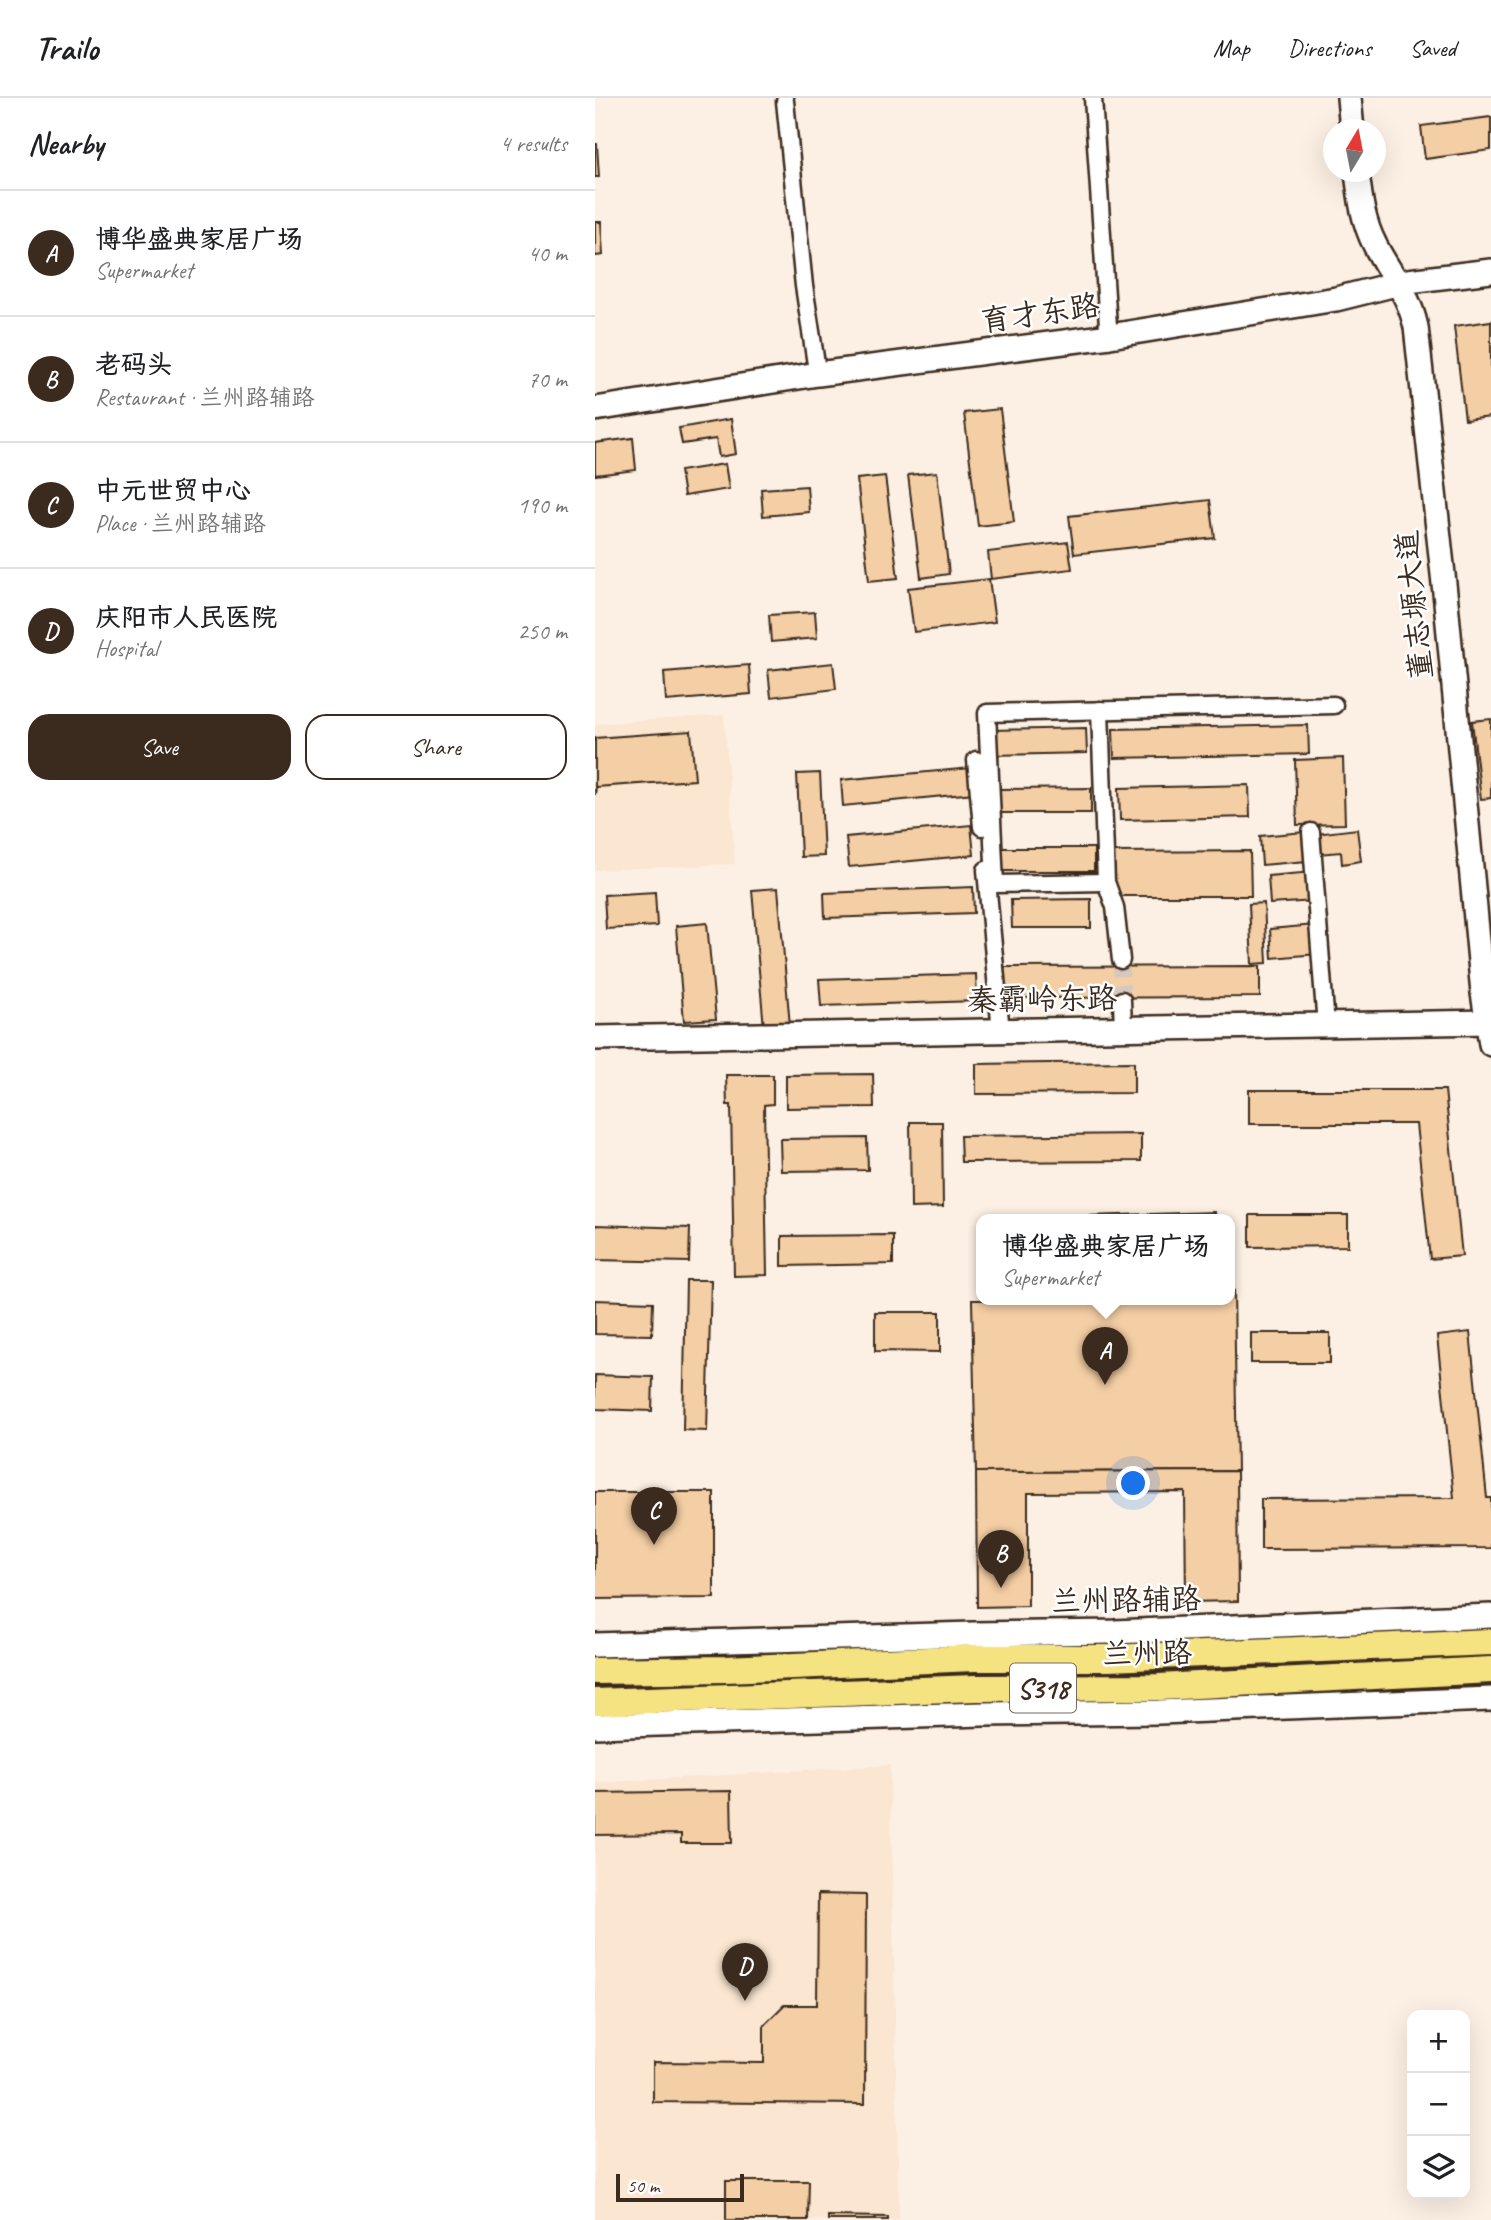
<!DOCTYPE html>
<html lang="en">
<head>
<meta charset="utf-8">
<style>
	body { margin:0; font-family:Caveat,"LXGW WenKai TC",sans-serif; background:#f2f2f2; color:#202124 }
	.controls { position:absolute; right:21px; bottom:21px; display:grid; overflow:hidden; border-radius:14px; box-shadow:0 7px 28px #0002 }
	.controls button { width:63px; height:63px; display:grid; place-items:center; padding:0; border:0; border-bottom:2px solid #e0e0e0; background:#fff; color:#202124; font:35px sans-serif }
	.compass { position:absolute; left:728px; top:21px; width:63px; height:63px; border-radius:50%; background:#fff; box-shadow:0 7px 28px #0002; rotate:10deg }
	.scale { position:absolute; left:21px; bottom:18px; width:128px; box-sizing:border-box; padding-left:7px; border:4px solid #3b2a1e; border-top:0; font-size:19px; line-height:24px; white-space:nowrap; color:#3b2a1e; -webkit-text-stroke:5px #fff; paint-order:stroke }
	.you { position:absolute; left:539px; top:1386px; width:24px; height:24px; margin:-18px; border:5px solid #fff; border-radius:50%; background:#1a73e8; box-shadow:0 0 0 10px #1a73e833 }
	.badge { display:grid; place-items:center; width:46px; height:46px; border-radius:50%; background:#3b2a1e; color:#fff; font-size:23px; font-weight:700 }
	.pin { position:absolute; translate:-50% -58px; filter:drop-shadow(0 2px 4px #0008) }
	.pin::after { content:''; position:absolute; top:37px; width:24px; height:21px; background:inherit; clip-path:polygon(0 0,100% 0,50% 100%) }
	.popup { position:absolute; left:381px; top:1116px; width:259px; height:91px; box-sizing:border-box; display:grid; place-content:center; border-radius:14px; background:#fff; filter:drop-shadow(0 2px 5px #0005); font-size:23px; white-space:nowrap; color:#757577 }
	.popup b { font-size:26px; color:#202124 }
	.popup::after { content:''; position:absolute; left:50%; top:100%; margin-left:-14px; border:14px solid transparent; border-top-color:#fff }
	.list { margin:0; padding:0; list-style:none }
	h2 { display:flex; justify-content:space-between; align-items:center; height:91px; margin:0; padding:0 28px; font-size:30px }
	h2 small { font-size:23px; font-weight:400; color:#757577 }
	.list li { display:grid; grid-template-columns:46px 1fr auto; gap:21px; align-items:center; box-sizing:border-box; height:126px; padding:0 28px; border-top:2px solid #e0e0e0 }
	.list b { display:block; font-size:26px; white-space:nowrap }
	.list p { margin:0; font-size:23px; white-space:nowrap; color:#757577 }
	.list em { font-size:23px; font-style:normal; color:#757577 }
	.actions { display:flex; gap:14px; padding:21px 28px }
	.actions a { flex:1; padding:16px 0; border:2px solid #3b2a1e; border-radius:21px; text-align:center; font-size:24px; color:#3b2a1e }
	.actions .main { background:#3b2a1e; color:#fff }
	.icon { flex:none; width:38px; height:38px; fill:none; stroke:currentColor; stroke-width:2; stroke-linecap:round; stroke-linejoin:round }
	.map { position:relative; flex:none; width:896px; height:2122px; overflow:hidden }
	header { display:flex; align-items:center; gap:42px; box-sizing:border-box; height:98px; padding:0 35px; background:#fff; border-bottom:2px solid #e0e0e0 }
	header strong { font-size:33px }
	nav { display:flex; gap:38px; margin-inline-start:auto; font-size:24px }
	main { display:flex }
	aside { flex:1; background:#fff }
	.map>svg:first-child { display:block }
	.built { fill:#fae6d1 }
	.building { fill:#f4cea4; stroke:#3b2a1e; stroke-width:2 }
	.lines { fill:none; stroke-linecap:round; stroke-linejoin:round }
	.street-tunnel { stroke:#d5c8bc; stroke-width:16; stroke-dasharray:16 8; stroke-linecap:butt }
	.street-casing { stroke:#3b2a1e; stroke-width:21 }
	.secondary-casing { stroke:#3b2a1e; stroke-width:28 }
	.primary-casing { stroke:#3b2a1e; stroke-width:32 }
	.street { stroke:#fff; stroke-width:16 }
	.secondary { stroke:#fff; stroke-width:23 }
	.primary { stroke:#f5e382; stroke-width:26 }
	.labels { text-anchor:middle; stroke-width:5; stroke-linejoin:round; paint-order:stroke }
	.shield { fill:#fff; stroke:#766a62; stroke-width:2 }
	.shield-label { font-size:28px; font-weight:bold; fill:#3b2a1e }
	.street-label { font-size:30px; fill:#3b2a1e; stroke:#fff }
</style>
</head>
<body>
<header>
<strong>Trailo</strong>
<nav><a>Map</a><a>Directions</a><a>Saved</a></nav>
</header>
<main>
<aside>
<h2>Nearby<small>4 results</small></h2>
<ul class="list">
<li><span class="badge">A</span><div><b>博华盛典家居广场</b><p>Supermarket</p></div><em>40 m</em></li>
<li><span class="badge">B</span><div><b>老码头</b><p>Restaurant · 兰州路辅路</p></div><em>70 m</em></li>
<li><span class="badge">C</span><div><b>中元世贸中心</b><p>Place · 兰州路辅路</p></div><em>190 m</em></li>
<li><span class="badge">D</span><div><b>庆阳市人民医院</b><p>Hospital</p></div><em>250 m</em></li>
</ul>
<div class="actions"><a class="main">Save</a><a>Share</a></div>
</aside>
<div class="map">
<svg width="896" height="2122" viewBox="0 0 896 2122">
	<rect width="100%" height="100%" fill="#fcf0e4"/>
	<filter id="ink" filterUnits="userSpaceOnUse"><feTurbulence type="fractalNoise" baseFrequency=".0143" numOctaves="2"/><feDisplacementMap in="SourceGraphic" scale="14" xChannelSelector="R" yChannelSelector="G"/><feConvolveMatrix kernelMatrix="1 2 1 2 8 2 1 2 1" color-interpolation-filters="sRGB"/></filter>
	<g filter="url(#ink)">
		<g class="built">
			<path d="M129 617 140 766 0 772V626Z"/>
			<path d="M295 1667 304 2122H0V1685Z"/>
		</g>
		<g class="building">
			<path d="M896 19V52L830 61 826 28Z"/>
			<path d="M0 46H2L4 79H0Z"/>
			<path d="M0 124H6L8 157 0 158Z"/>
			<path d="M896 223V319L870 322 859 228Z"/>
			<path d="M405 311 419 424 383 428 369 315Z"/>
			<path d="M136 321 141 356 124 359 121 341 87 346 84 330Z"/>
			<path d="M38 340 41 372 0 377V345Z"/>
			<path d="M130 366 134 391 89 398 85 373Z"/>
			<path d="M342 374 354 476 326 480 313 377Z"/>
			<path d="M290 378 303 480 274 483 262 381Z"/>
			<path d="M212 388 214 414 168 418 166 391Z"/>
			<path d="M615 402 620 440 479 456 474 418Z"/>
			<path d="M473 444 477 471 396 481 393 454Z"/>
			<path d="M394 481 400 524 319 534 313 490Z"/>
			<path d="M220 514 222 540 176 544 174 517Z"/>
			<path d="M238 565 241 591 176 599 173 572Z"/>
			<path d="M154 567 156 596 71 603 69 574Z"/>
			<path d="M896 621V700L886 701 877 623Z"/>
			<path d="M713 627 714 656 519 660 518 631Z"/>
			<path d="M491 630 492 655 397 657 396 632Z"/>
			<path d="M96 633 100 682 1 689 0 697V640Z"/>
			<path d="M748 660 750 726 702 727 700 662Z"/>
			<path d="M376 670 379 695 248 708 246 682Z"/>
			<path d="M225 675 229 758 206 759 202 676Z"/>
			<path d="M654 687 655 719 525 722 524 690Z"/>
			<path d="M496 690V715H403V691Z"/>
			<path d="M376 727 379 757 254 769 251 739Z"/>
			<path d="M762 731 766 763 747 766 746 754 723 756 720 736Z"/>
			<path d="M710 734 712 763 667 767 665 738Z"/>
			<rect x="403" y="750" width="96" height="23"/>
			<path d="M655 753 656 798H519V754Z"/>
			<path d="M718 774 720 803 675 806 673 778Z"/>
			<path d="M378 789 379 815 230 820 229 795Z"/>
			<path d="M183 790 195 928 169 930 157 792Z"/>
			<path d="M60 794 62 828 11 831 9 797Z"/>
			<path d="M496 801V830H417L416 802Z"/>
			<path d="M669 805 672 865 657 866 654 806Z"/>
			<path d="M112 825 121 921 89 923 81 828Z"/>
			<path d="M720 827 722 856 677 860 675 831Z"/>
			<path d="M665 868V899L405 900V869Z"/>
			<path d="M381 876 382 903 226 908 224 881Z"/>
			<path d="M539 964V995L381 996V966Z"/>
			<path d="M278 976 279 1009 191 1010V977Z"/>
			<path d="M131 977H178V1006L169 1007 172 1177 139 1178 136 1007H132Z"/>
			<path d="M654 992H850L867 1158 835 1161 821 1026H654Z"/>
			<path d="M315 1024H347L348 1109 316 1110Z"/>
			<path d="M546 1036V1063L366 1064 365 1038Z"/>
			<path d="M272 1040 273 1072 186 1073 185 1041Z"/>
			<path d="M619 1114V1121H428V1120Z"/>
			<path d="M655 1117H753V1148L655 1149Z"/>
			<path d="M0 1127 95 1130 94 1164 0 1162Z"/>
			<path d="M298 1137V1166L187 1168V1138Z"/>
			<path d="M91 1182H116L112 1333 88 1332Z"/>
			<path d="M634 1192H639L642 1373 381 1374 377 1202 634 1201Z"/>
			<path d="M0 1202 58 1204 57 1237 0 1236Z"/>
			<path d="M280 1214H345V1254L280 1253Z"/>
			<path d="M875 1234 892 1400H896V1450L666 1451V1401L859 1400 842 1238Z"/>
			<rect x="656" y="1235" width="79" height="30"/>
			<path d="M0 1277 58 1279 57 1313 0 1311Z"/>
			<path d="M642 1373 643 1503 591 1504 590 1394 433 1395V1508L382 1509 381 1374Z"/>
			<path d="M0 1394H119V1500L0 1501Z"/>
			<path d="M136 1693 137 1745H86V1736L0 1737V1695Z"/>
			<path d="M223 1796 271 1797 270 2006 58 2004V1964L169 1965V1927L189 1907H222Z"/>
			<path d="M131 2083H214L213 2122H131Z"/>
			<path d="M233 2118 293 2119V2122H233Z"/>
		</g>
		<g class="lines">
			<path class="street-tunnel" d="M526 862 527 902"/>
			<defs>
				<g id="street">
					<path d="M498 0 513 228"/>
					<path d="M190 3 209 188 221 266"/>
					<path d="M505 612 511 784 520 809 526 862"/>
					<path d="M381 662 387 729"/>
					<path d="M716 734 731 928"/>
					<path d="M391 772 406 934"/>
					<path d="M511 784 400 786 392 615 739 607"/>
					<path d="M527 902 528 932"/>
				</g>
				<g id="secondary">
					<path d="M754 0 757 32"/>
					<path d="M762 74C765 100 768 124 780 147 796 179 813 193 821 229L851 504 888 895 896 946"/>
					<path d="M0 311 223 276 515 238 741 201 813 183 896 173"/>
					<path d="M0 940 896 924"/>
					<path d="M0 1547 378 1536 519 1534 896 1518"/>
					<path d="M0 1628 388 1616 564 1614 896 1601"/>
				</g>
				<g id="primary">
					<path d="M0 1573 130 1571 379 1560H514L896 1544"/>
					<path d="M0 1604 381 1590 564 1589 896 1572"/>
				</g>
			</defs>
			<use href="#street" class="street-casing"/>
			<use href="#secondary" class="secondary-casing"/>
			<use href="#primary" class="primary-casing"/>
			<use href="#street" class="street"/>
			<use href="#secondary" class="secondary"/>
			<use href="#primary" class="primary"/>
		</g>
	</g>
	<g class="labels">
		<rect class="shield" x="415" y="1565.5" width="66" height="49" rx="5"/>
		<g class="shield-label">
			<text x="448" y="1600">S318</text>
		</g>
		<g class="street-label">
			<text transform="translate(445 215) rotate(-8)" y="10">育才东路</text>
			<text transform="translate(819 507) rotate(-96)" y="10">董志塬大道</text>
			<text transform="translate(447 901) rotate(-1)" y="10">秦霸岭东路</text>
			<text transform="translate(531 1502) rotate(-1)" y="10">兰州路辅路</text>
			<text transform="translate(552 1555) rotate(-1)" y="10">兰州路</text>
		</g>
	</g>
</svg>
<div class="controls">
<button>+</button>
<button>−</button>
<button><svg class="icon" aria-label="layers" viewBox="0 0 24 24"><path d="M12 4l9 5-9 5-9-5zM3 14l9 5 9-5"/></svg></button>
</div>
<svg class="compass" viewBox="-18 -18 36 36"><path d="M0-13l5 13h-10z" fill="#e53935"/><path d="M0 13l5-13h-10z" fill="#757577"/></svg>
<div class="scale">50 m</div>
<div class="you"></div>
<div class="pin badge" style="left:510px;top:1287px">A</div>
<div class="popup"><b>博华盛典家居广场</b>Supermarket</div>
<div class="pin badge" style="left:406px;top:1490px">B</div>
<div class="pin badge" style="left:59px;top:1447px">C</div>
<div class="pin badge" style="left:150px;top:1903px">D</div>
</div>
</main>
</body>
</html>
